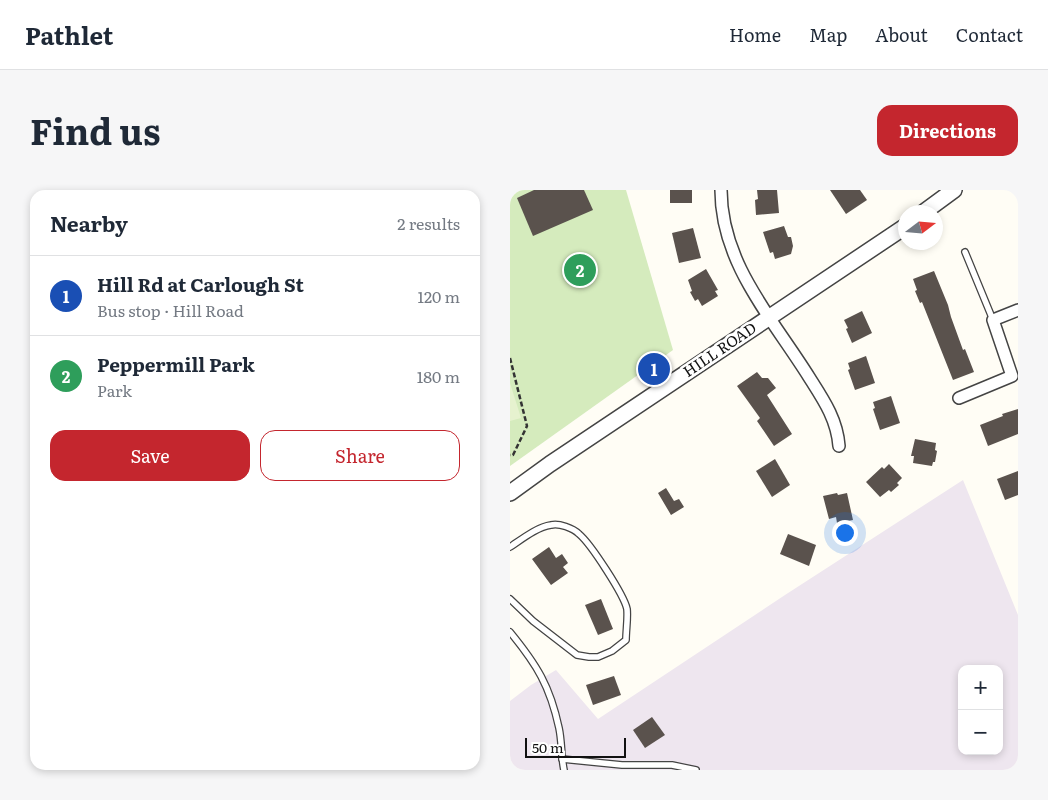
<!DOCTYPE html>
<html lang="en">
<head>
<meta charset="utf-8">
<style>
	body { margin:0; font-family:Literata,serif; background:#f6f6f7; color:#1f2937 }
	.controls { position:absolute; right:15px; bottom:15px; display:grid; overflow:hidden; border-radius:10px; box-shadow:0 2px 8px #0003 }
	.controls button { width:45px; height:45px; display:grid; place-items:center; padding:0; border:0; border-bottom:1px solid #e0e1e3; background:#fff; color:#1f2937; font:25px sans-serif }
	.compass { position:absolute; left:388px; top:15px; width:45px; height:45px; border-radius:50%; background:#fff; box-shadow:0 2px 8px #0003; rotate:74deg }
	.scale { position:absolute; left:15px; bottom:12px; width:101px; box-sizing:border-box; padding-left:5px; border:2px solid #111; border-top:0; font-size:14px; line-height:18px; white-space:nowrap; color:#111; -webkit-text-stroke:4px #fff; paint-order:stroke }
	.you { position:absolute; left:334px; top:342px; width:18px; height:18px; margin:-12px; border:4px solid #fff; border-radius:50%; background:#1a73e8; box-shadow:0 0 0 8px #1a73e833 }
	.badge { display:grid; place-items:center; width:32px; height:32px; border-radius:50%; background:#c4262e; color:#fff; font-size:16px; font-weight:700 }
	.pin { position:absolute; translate:-50% -50%; border:2px solid #fff; box-shadow:0 1px 5px #0006 }
	.list { margin:0; padding:0; list-style:none }
	h2 { display:flex; justify-content:space-between; align-items:center; height:65px; margin:0; padding:0 20px; font-size:21px }
	h2 small { font-size:16px; font-weight:400; color:#747a83 }
	.list li { display:grid; grid-template-columns:32px 1fr auto; gap:15px; align-items:center; box-sizing:border-box; height:80px; padding:0 20px; border-top:1px solid #e0e1e3 }
	.list b { display:block; font-size:19px; white-space:nowrap }
	.list p { margin:0; font-size:16px; white-space:nowrap; color:#747a83 }
	.list em { font-size:16px; font-style:normal; color:#747a83 }
	.actions { display:flex; gap:10px; padding:15px 20px }
	.actions a { flex:1; padding:11px 0; border:1px solid #c4262e; border-radius:15px; text-align:center; font-size:18px; color:#c4262e }
	.actions .main { background:#c4262e; color:#fff }
	.map { position:relative; flex:none; width:508px; height:580px; overflow:hidden; border-radius:15px }
	header { display:flex; align-items:center; gap:30px; box-sizing:border-box; height:70px; padding:0 25px; background:#fff; border-bottom:1px solid #e0e1e3 }
	header strong { font-size:24px }
	nav { display:flex; gap:28px; margin-inline-start:auto; font-size:18px }
	.intro { display:flex; align-items:center; justify-content:space-between; box-sizing:border-box; height:120px; padding:0 30px }
	h1 { margin:0; font-size:35px }
	.button { padding:12px 22px; border-radius:15px; background:#c4262e; color:#fff; font-size:18px; font-weight:700 }
	main { display:flex; gap:30px; padding:0 30px }
	aside { flex:1; background:#fff; border-radius:15px; box-shadow:0 2px 8px #0003 }
	.map>svg:first-child { display:block }
	.industrial { fill:#eee6ef; fill-rule:evenodd }
	.green { fill:#d5ebbd }
	.pitch { fill:#e6f2cf }
	.building { fill:#5a524d }
	.lines { fill:none; stroke-linecap:round; stroke-linejoin:round }
	.service-casing { stroke:#444; stroke-width:8 }
	.minor-casing { stroke:#444; stroke-width:14 }
	.tertiary-casing { stroke:#444; stroke-width:18 }
	.path { stroke:#333; stroke-width:2.5; stroke-dasharray:5 2.5; stroke-linecap:butt }
	.service { stroke:#fff; stroke-width:5.5 }
	.minor { stroke:#fff; stroke-width:11 }
	.tertiary { stroke:#fff; stroke-width:15 }
	.labels { text-anchor:middle; stroke-width:5; stroke-linejoin:round; paint-order:stroke }
	.street-label { font-size:15px; fill:#111; stroke:#fff }
</style>
</head>
<body>
<header>
<strong>Pathlet</strong>
<nav><a>Home</a><a>Map</a><a>About</a><a>Contact</a></nav>
</header>
<div class="intro"><h1>Find us</h1><a class="button">Directions</a></div>
<main>
<aside>
<h2>Nearby<small>2 results</small></h2>
<ul class="list">
<li><span class="badge" style="background:#1a4fb4">1</span><div><b>Hill Rd at Carlough St</b><p>Bus stop · Hill Road</p></div><em>120 m</em></li>
<li><span class="badge" style="background:#2e9e5b">2</span><div><b>Peppermill Park</b><p>Park</p></div><em>180 m</em></li>
</ul>
<div class="actions"><a class="main">Save</a><a>Share</a></div>
</aside>
<div class="map">
<svg width="508" height="580" viewBox="0 0 508 580">
	<rect width="100%" height="100%" fill="#fffdf5"/>
	<path class="industrial" d="M453 290 508 425V580H0V511L21 495 46 480 88 529 275 405ZM452 479H489V561H452Z"/>
	<path class="green" d="M0 0H116L163 160 0 276Z"/>
	<path class="pitch" d="M0 193 11 228 0 231Z"/>
	<g class="building">
		<path d="M24 0H74L83 20 23 46 7 8Z"/>
		<rect x="160" y="0" width="22" height="13"/>
		<path d="M247 0H267L269 23 246 25 245 10 248 9Z"/>
		<path d="M320 0H350L357 10 336 24Z"/>
		<path d="M274 36 278 47H281L283 56 281 64 265 69 263 62 260 63 253 42Z"/>
		<path d="M183 38 191 68 169 73 162 43Z"/>
		<path d="M196 79 208 100 205 101 208 106 192 116 188 109 185 111 180 102 182 101 178 90Z"/>
		<path d="M424 81 438 115 441 127 453 160 455 159 464 182 443 190 412 112 410 113 405 101 407 100 403 89Z"/>
		<path d="M352 121 362 143 342 153 336 139 338 138 334 130Z"/>
		<path d="M356 166 365 193 345 200 338 180 340 179 338 173Z"/>
		<path d="M247 182 252 188H258L266 198 257 205 282 244 264 256 247 231 250 228 227 196Z"/>
		<path d="M381 206 390 233 370 240 363 219 365 218 363 212Z"/>
		<path d="M508 219V244L478 256 470 235 493 226 492 224Z"/>
		<path d="M405 249 426 253 425 260 427 261 425 272H423L422 276 403 273 404 266H401Z"/>
		<path d="M265 269 280 295 262 307 246 281Z"/>
		<path d="M379 274 392 288 387 293 389 295 381 302 379 300 370 307 356 292 372 277 374 279Z"/>
		<path d="M508 281V305L495 310 487 289Z"/>
		<path d="M156 298 164 311 169 309 174 317 161 325 148 303Z"/>
		<path d="M327 303 328 305 337 303 343 330 327 333 326 327 319 329 313 306Z"/>
		<path d="M278 344 306 355 299 376 270 364Z"/>
		<path d="M39 357 46 368 52 364 58 373 53 377 58 383 41 395 22 369Z"/>
		<path d="M91 409 103 439 88 445 75 415Z"/>
		<path d="M104 486 111 505 83 515 76 495Z"/>
		<path d="M142 527 155 545 135 558 123 540Z"/>
	</g>
	<g class="lines">
		<defs>
			<g id="service">
				<path d="M455 62 483 130"/>
				<path d="M0 357C12 349 27 337 41 335 49 333 63 338 69 344 81 354 114 405 117 419 118 429 116 440 116 450L102 461 88 467H79L67 465 23 431 0 409"/>
				<path d="M0 442C27 475 40 496 49 538 52 552 51 566 54 580"/>
				<path d="M52 569 112 575H162L186 580"/>
			</g>
			<g id="minor">
				<path d="M211 0C211 73 262 128 299 187 313 209 327 229 329 256"/>
				<path d="M449 208 502 186 483 130 508 120"/>
			</g>
			<g id="tertiary">
				<path d="M414 22 444 0"/>
				<path d="M0 303 40 274 396 36"/>
			</g>
		</defs>
		<use href="#service" class="service-casing"/>
		<use href="#minor" class="minor-casing"/>
		<use href="#tertiary" class="tertiary-casing"/>
		<path class="path" d="M0 168 17 236 3 265H0"/>
		<use href="#service" class="service"/>
		<use href="#minor" class="minor"/>
		<use href="#tertiary" class="tertiary"/>
	</g>
	<g class="labels">
		<g class="street-label">
			<text transform="translate(210 160) rotate(-34)" y="5">HILL ROAD</text>
		</g>
	</g>
</svg>
<div class="controls">
<button>+</button>
<button>−</button>
</div>
<svg class="compass" viewBox="-18 -18 36 36"><path d="M0-13l5 13h-10z" fill="#e53935"/><path d="M0 13l5-13h-10z" fill="#747a83"/></svg>
<div class="scale">50 m</div>
<div class="you"></div>
<div class="pin badge" style="left:144px;top:179px;background:#1a4fb4">1</div>
<div class="pin badge" style="left:70px;top:80px;background:#2e9e5b">2</div>
</div>
</main>
</body>
</html>
